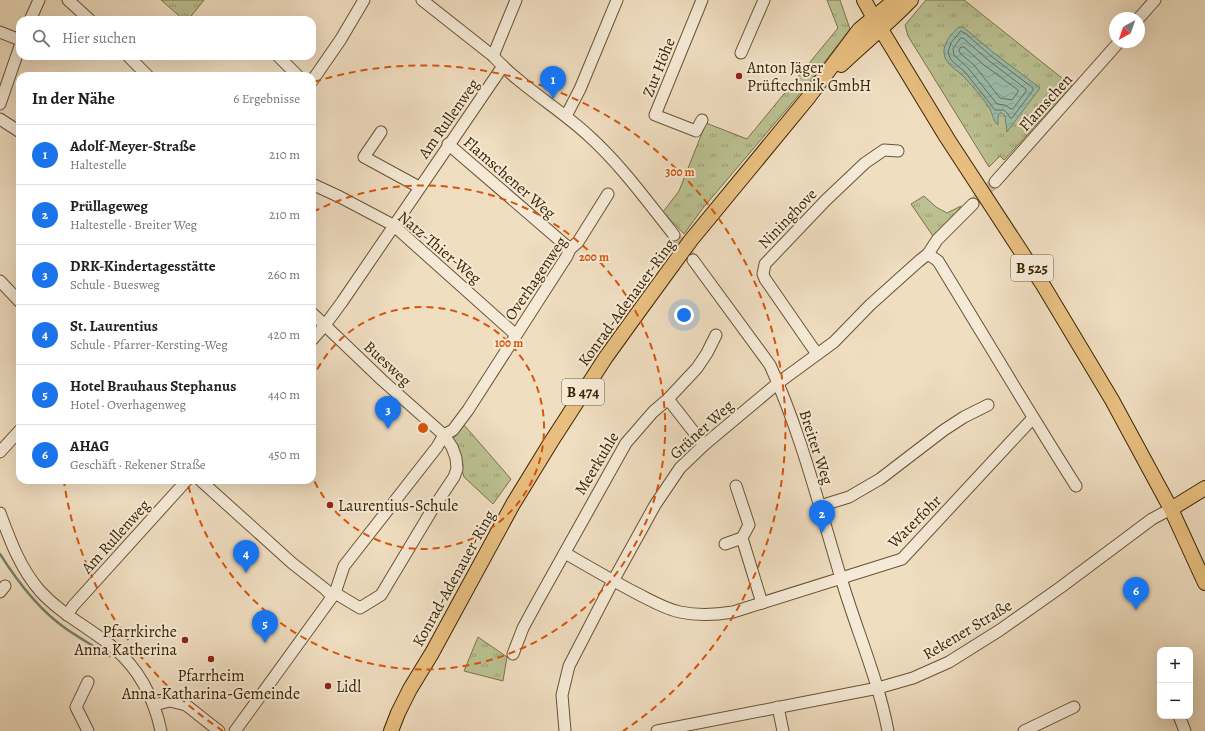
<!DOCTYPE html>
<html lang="de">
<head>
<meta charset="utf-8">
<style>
	body { margin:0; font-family:Alegreya,serif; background:#f2f2f2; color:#202124 }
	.controls { position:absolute; right:12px; bottom:12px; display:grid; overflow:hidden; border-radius:8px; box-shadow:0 4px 16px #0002 }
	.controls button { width:36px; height:36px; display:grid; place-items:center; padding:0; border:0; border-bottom:1px solid #e0e0e0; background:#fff; color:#202124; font:20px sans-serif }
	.compass { position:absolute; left:1109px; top:12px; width:36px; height:36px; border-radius:50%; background:#fff; box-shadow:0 4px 16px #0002; rotate:220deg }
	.you { position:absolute; left:684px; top:315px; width:14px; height:14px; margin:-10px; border:3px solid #fff; border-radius:50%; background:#1a73e8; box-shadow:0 0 0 6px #1a73e833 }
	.badge { display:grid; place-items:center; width:26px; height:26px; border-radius:50%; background:#1a73e8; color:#fff; font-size:13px; font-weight:700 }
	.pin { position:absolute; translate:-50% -33px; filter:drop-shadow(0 1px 2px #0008) }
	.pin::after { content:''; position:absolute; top:21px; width:14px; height:12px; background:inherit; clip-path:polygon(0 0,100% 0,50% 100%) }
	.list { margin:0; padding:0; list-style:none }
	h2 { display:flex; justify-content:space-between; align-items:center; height:52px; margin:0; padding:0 16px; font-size:17px }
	h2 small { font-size:13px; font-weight:400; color:#757577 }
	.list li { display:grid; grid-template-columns:26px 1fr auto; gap:12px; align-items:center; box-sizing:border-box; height:60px; padding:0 16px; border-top:1px solid #e0e0e0 }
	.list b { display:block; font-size:15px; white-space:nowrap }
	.list p { margin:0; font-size:13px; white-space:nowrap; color:#757577 }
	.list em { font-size:13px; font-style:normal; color:#757577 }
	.icon { flex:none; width:22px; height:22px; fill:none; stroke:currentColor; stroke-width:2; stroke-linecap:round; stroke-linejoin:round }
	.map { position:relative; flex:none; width:1205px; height:731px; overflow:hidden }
	.search { position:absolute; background:#fff; box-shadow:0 4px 16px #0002; left:16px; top:16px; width:300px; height:44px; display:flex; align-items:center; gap:10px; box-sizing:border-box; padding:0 14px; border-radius:12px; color:#757577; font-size:15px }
	.panel { position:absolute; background:#fff; box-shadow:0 4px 16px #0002; left:16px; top:72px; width:300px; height:412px; border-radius:12px }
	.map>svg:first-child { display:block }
	.grass { fill:url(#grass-tufts); stroke:#7c734a }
	.water { fill:url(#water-waves); stroke:#758069 }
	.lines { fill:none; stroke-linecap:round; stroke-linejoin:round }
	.shore { stroke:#6c7158; stroke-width:1 }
	.stream { stroke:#758069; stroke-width:2.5 }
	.minor-tunnel { stroke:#ccb99b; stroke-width:11; stroke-dasharray:11 5.5; stroke-linecap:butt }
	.minor-casing { stroke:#695332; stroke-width:13 }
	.major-casing { stroke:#3c2503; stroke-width:16 }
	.minor { stroke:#f5ead7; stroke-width:11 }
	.major { stroke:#e8bf80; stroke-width:14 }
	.ring { fill:none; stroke:#d7540b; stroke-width:2; stroke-dasharray:7 5 }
	.poi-dot { fill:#8f2418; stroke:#f5ead7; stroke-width:1.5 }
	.labels { text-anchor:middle; stroke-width:4; stroke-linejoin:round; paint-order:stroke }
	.shield { fill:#f5ead7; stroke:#746043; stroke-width:1 }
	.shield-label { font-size:15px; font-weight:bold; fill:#3c2503 }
	.street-label { font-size:16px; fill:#3c2503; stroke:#f5ead7 }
	.poi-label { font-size:16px; fill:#3c2503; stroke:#f5ead7; text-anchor:start }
	.centre { fill:#d7540b; stroke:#f5ead7; stroke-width:2 }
	.ring-label { font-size:12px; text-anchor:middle; font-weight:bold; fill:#d7540b; stroke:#f5ead7; stroke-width:4; stroke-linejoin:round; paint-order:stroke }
</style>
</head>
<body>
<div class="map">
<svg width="1205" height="731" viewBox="0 0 1205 731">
	<defs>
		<pattern id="grass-tufts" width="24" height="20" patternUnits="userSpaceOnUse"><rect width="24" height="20" fill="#bbc192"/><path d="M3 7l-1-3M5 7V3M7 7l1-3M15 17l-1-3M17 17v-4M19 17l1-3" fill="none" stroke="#999d75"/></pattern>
		<pattern id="water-waves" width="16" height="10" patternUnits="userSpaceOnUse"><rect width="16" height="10" fill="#9bbdad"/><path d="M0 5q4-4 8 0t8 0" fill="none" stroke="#86a293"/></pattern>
	</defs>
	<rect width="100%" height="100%" fill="#f0dec1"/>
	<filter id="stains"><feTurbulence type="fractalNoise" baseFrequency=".005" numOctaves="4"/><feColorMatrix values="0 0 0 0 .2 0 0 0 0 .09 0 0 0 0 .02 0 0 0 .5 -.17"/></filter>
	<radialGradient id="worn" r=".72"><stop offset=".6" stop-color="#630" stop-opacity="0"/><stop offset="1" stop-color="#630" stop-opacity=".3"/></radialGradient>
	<g class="grass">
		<path d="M161 0H204L188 20H184Z"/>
		<path d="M827 0H840L850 29 803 90 703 208 684 234 663 212 679 191 706 123 747 139 838 28Z"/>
		<path d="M926 0H964L1072 86 1004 160 1000 156 989 167 908 36 905 25Z"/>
		<path d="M924 196 936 207 947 213 961 206 955 215 935 239 911 204Z"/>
		<path d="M464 425 511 479 493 504 464 477 453 439Z"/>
		<path d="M478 637 507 657 503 681 464 671Z"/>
	</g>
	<path class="water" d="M959 27H963L994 53 1040 88 1007 132 1005 116 1002 113H1000L998 116V125C993 121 993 115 990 109 983 98 974 88 965 78 958 70 945 65 944 53 943 43 952 33 959 27Z"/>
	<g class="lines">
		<g class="shore">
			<path d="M961 31 966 34 991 56 1033 88V90L1012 118H1010L1008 114 1004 110H995L965 72 953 62 950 58 948 52 951 43Z"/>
			<path d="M961 38H963L988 60 1026 89V91L1013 109H1011L1005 105 997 104 969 69 954 55 953 49Z"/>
			<path d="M961 47H964L984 65 1018 90V92L1012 100 1000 98 974 65 961 54 959 51Z"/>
		</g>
		<path class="stream" d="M0 554C17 581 38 609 65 628 79 638 94 646 109 656"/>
		<g class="minor-tunnel">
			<path d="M973 204 995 182"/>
			<path d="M674 235 693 260"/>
		</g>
		<defs>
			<g id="minor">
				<path d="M68 0 90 20"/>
				<path d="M422 0 493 56C521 87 559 108 589 136 621 165 647 201 674 235"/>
				<path d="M702 0 655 115 696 131 702 120"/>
				<path d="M1139 18 1155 0"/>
				<path d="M30 20 39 0"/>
				<path d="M0 32 20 40"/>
				<path d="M741 53 764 0"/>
				<path d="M128 56 148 76"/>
				<path d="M278 56 298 76"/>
				<path d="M493 56 516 0"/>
				<path d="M312 81 341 39 364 0"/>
				<path d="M0 104 20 46"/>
				<path d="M566 116 580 89 617 0"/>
				<path d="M0 119 20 132"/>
				<path d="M381 132 364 157 419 187"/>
				<path d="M448 144 570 249"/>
				<path d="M995 182 1119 42"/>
				<path d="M312 184 340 197 393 225 516 335"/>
				<path d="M928 254 938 261C984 336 1029 412 1076 486"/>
				<path d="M693 260 770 365C801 433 819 506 841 578 856 629 878 678 888 731"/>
				<path d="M0 281 20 302"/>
				<path d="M312 313 382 380 444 435 452 447 456 458 457 469 454 477 432 510 381 595 360 608 335 593"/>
				<path d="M312 340 325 325 342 302 503 66"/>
				<path d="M817 354 765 279 763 274 765 264 826 200 865 163 884 150 898 151"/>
				<path d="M668 399 704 445"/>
				<path d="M0 452 20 430"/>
				<path d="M200 480 292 563 325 589 332 596"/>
				<path d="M736 486 749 525 742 538 762 603"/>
				<path d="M820 506 849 497 880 479 944 430 964 417 988 405"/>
				<path d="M0 513C10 540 20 568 40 591 62 615 90 628 114 648 140 670 154 698 161 731"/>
				<path d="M725 544 742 538"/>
				<path d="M565 553C589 567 613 581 638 594 652 601 665 609 680 612 698 616 715 615 733 612L902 559 1033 418"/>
				<path d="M0 592 5 586"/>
				<path d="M67 615 73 606 187 480"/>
				<path d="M513 654 523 628 536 604 626 443 653 412 668 399 697 368 707 353 716 335"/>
				<path d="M154 705 170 701 186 705 219 731"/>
				<path d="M778 707 783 731"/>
				<path d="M1179 716 1185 731"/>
				<path d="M88 731 76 707 88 682"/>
				<path d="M235 731 335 593 344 566 437 447 444 435 453 430 468 410 567 256 570 249 578 242 608 194"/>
				<path d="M565 731 562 695 569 666 613 581 655 505 680 468 704 445 778 383 834 342 870 305 919 261 928 254 937 240 973 204"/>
				<path d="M657 731 878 688 913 678 949 662 1000 630 1061 587 1152 519 1171 509"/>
				<path d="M1024 731 1074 707"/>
			</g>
			<g id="major">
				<path d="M864 0 874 18 947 138 1043 285 1112 400 1171 509 1205 583"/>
				<path d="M841 65C864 43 889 23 911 0"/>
				<path d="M1171 509 1205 488"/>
				<path d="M391 731 398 713 410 689 432 653 513 504 551 442 606 357 637 314 691 240 808 98 859 30 895 0"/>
			</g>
		</defs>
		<use href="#minor" class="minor-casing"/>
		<use href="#major" class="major-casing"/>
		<use href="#minor" class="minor"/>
		<use href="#major" class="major"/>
	</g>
	<g class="ring">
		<path d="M312 380A121 121 0 1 1 312 476"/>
		<path d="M313 212A242 242 0 1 1 187 480"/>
		<path d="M223 731A363 363 0 0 1 64 482M314 82A363 363 0 0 1 623 731"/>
	</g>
	<g class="poi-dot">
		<circle cx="739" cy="76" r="4"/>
		<circle cx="330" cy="505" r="4"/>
		<circle cx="185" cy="640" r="4"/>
		<circle cx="211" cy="659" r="4"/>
		<circle cx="328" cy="686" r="4"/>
	</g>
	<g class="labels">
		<g class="shield">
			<rect x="1011" y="255" width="42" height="26" rx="3"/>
			<rect x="562" y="379" width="42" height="26" rx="3"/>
		</g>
		<g class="shield-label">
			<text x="1032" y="273">B 525</text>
			<text x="583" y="397">B 474</text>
		</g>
		<g class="street-label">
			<text transform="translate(658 67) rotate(-68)" y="6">Zur Höhe</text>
			<text transform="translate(1045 102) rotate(-48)" y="6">Flamschen</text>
			<text transform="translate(448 118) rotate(-55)" y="6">Am Rullenweg</text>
			<text transform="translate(510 177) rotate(41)" y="6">Flamschener Weg</text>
			<text transform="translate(787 218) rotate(-46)" y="6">Nininghove</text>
			<text transform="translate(440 247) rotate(40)" y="6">Natz-Thier-Weg</text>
			<text transform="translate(535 278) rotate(-56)" y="6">Overhagenweg</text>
			<text transform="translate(626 302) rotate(-54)" y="6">Konrad-Adenauer-Ring</text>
			<text transform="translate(388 363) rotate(43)" y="6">Buesweg</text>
			<text transform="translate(701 429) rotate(-42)" y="6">Grüner Weg</text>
			<text transform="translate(817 447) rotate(72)" y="6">Breiter Weg</text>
			<text transform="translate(596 463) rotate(-59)" y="6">Meerkuhle</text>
			<text transform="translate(914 521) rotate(-45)" y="6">Waterfohr</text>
			<text transform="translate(115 536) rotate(-48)" y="6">Am Rullenweg</text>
			<text transform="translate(453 578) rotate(-61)" y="6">Konrad-Adenauer-Ring</text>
			<text transform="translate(967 629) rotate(-31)" y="6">Rekener Straße</text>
		</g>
		<g class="poi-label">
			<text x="747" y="73">Anton Jäger<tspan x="747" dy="18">Prüftechnik GmbH</tspan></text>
			<text x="338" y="511">Laurentius-Schule</text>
			<text x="177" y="637" text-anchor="end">Pfarrkirche<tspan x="177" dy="18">Anna Katherina</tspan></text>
			<text x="211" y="681" text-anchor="middle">Pfarrheim<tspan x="211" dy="18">Anna-Katharina-Gemeinde</tspan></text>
			<text x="336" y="692">Lidl</text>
		</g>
	</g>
	<circle cx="423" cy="428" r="6" class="centre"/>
	<g class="ring-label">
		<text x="680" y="176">300 m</text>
		<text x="594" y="261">200 m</text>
		<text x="509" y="347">100 m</text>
	</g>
	<rect width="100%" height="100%" filter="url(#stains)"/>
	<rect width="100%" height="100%" fill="url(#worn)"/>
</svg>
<div class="controls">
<button>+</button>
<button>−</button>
</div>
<svg class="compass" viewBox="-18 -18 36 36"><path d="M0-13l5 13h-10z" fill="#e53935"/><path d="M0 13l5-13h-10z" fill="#757577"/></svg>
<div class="you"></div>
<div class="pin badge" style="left:553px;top:99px">1</div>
<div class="pin badge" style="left:822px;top:533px">2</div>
<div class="pin badge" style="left:388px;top:429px">3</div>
<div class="pin badge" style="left:246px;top:573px">4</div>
<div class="pin badge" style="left:265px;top:643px">5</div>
<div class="pin badge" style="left:1136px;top:610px">6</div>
<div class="search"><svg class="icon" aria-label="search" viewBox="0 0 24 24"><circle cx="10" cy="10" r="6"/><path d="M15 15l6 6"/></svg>Hier suchen</div>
<section class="panel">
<h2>In der Nähe<small>6 Ergebnisse</small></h2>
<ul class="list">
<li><span class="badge">1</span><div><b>Adolf-Meyer-Straße</b><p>Haltestelle</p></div><em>210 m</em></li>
<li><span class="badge">2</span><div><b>Prüllageweg</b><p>Haltestelle · Breiter Weg</p></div><em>210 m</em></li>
<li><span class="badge">3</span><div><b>DRK-Kindertagesstätte</b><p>Schule · Buesweg</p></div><em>260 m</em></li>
<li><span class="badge">4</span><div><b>St. Laurentius</b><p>Schule · Pfarrer-Kersting-Weg</p></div><em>420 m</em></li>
<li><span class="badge">5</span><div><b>Hotel Brauhaus Stephanus</b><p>Hotel · Overhagenweg</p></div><em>440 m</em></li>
<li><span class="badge">6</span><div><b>AHAG</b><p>Geschäft · Rekener Straße</p></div><em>450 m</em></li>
</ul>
</section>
</div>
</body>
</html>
